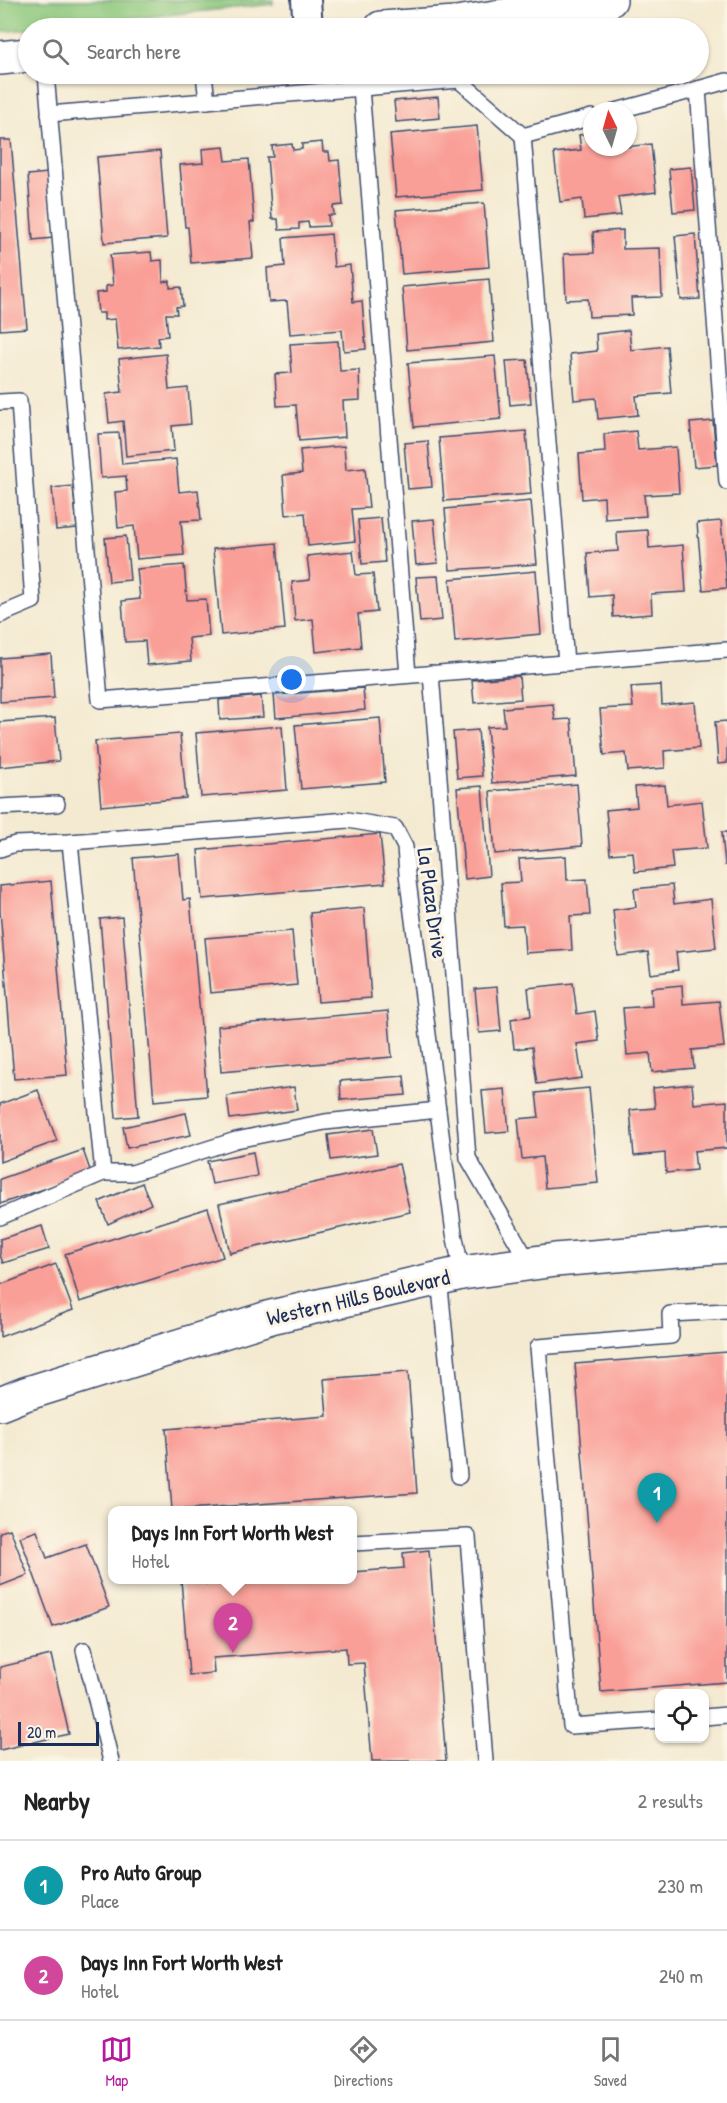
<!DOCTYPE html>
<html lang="en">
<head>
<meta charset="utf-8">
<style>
	body { margin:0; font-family:"Patrick Hand",sans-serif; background:#f2f2f2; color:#222 }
	.controls { position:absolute; right:18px; bottom:18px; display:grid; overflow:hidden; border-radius:12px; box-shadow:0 2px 4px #0004 }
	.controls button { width:54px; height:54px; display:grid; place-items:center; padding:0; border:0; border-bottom:2px solid #e0e0e0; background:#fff; color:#222; font:30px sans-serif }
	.compass { position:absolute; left:583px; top:102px; width:54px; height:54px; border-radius:50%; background:#fff; box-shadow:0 2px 4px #0004; rotate:355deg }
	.scale { position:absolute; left:18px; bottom:15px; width:81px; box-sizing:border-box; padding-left:6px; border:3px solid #1b2f5e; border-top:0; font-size:16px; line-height:21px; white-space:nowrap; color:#1b2f5e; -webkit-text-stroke:4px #fcf5e5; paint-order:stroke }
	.you { position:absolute; left:292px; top:680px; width:21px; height:21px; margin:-15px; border:4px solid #fff; border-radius:50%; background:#1a73e8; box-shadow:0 0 0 9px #1a73e833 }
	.badge { display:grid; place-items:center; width:39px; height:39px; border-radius:50%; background:#b5179e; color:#fff; font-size:20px; font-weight:700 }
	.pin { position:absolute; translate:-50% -50px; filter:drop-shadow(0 2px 3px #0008) }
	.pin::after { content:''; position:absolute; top:32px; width:21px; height:18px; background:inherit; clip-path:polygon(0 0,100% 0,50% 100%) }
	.popup { position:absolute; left:108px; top:1506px; width:249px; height:78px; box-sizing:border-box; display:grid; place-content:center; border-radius:12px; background:#fff; filter:drop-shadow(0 2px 4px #0005); font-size:20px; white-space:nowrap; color:#767676 }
	.popup b { font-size:22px; color:#222 }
	.popup::after { content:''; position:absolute; left:50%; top:100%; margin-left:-12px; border:12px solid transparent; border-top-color:#fff }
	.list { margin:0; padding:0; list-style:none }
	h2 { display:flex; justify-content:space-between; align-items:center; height:78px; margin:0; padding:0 24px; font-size:26px }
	h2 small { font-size:20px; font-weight:400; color:#767676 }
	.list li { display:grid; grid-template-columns:39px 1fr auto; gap:18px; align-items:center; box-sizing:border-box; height:90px; padding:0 24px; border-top:2px solid #e0e0e0 }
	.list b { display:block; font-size:22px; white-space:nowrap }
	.list p { margin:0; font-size:20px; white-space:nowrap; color:#767676 }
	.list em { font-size:20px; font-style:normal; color:#767676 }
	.icon { flex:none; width:33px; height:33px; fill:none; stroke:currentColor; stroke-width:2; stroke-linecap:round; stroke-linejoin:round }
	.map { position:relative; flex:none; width:727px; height:1761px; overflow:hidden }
	.search { position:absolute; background:#fff; box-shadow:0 2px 4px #0004; left:18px; right:18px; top:18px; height:66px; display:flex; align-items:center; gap:15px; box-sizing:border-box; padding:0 21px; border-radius:33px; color:#767676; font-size:22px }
	.sheet { height:258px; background:#fff }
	nav { display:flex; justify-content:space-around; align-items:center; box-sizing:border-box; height:84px; border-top:2px solid #e0e0e0; background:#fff; font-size:16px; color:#767676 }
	nav a { display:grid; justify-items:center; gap:3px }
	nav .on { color:#b5179e }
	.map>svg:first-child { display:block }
	.green { fill:#8bc77c; stroke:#537b6d; stroke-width:1.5 }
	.building { fill:#f99f97 }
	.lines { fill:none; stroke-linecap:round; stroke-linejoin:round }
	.lane-casing { stroke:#3c4b6f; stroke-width:18 }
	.street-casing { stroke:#3c4b6f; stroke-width:32 }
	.secondary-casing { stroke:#3c4b6f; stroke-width:36 }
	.lane { stroke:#fff; stroke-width:15 }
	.street { stroke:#fff; stroke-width:28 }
	.secondary { stroke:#fff; stroke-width:33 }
	.labels { text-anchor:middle; stroke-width:6; stroke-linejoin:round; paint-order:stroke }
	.street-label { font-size:22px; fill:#1b2f5e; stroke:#fcf5e5 }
</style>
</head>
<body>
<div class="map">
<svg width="727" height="1761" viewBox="0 0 727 1761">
	<rect width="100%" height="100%" fill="#fcf5e5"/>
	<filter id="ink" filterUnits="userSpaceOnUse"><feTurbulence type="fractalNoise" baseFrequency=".0167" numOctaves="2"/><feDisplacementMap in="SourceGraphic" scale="12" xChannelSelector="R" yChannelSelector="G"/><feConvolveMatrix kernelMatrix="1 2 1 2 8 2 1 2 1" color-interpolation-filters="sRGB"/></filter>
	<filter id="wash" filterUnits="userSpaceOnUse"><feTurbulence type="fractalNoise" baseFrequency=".008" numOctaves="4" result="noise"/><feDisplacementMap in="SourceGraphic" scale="24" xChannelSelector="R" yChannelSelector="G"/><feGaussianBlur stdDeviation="1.35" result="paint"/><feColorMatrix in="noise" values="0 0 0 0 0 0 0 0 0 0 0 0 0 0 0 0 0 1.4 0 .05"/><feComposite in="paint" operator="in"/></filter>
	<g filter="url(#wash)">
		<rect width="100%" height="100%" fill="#f4ead1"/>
		<path class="green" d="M0 0H273V4L0 32Z"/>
		<g id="blocks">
			<g class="building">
				<path d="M438 97 440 118 396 122 394 101Z"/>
				<path d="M477 126 483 190 396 197 390 134Z"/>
				<path d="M592 133V147L616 148 651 144 656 192 618 197 621 215 584 219 582 199 560 202 554 153 581 150 579 135Z"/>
				<path d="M0 140H11L27 328 0 330Z"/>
				<path d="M322 142 323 152H329L330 161 339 160 343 205 333 206 334 215H328L329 226 309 227 308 222 299 223V229L279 230 278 219H272L267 157H273L272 146 292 144 293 150 302 149V144Z"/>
				<path d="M224 147 226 161 249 159 254 222H250L253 258 191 263 188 227H185L180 165 203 163 202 149Z"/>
				<path d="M160 151 167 238 104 243 97 157Z"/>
				<path d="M691 167 695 210 673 212 669 169Z"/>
				<path d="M48 173 53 238 33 240 28 175Z"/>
				<path d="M484 203 489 267 402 274 396 210Z"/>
				<path d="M623 230V249L660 248 662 297 631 298 632 315 589 317 588 299 566 300 564 254 594 253 593 232Z"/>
				<path d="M331 234 334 267 350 265 353 302 362 301 366 349 344 351 342 330 290 334 287 301 269 302 267 268 285 266 283 238Z"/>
				<path d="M695 234 700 299 681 300 675 236Z"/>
				<path d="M151 252 152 261 162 260 163 282 170 281V288L181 287 183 306 176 307 177 314H166L168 336 158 337 159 346 118 350 115 319 104 320V313H98L96 293 106 292V286L113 285 110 255Z"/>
				<path d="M489 279 494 342 407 350 402 287Z"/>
				<path d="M629 330 631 350 667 346 671 393 636 396 638 415 598 419 596 398 574 400 570 354 597 351 596 334Z"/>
				<path d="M338 341 340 371 359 370 360 400 343 401 345 437 299 441 296 405 277 406 275 374 292 373 290 344Z"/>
				<path d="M166 354 169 390 188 388 191 424 172 426 174 451 126 456 123 421 109 423 106 394 122 392 119 359Z"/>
				<path d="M495 356 501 419 414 427 408 363Z"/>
				<path d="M527 360 531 403 510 405 506 361Z"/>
				<path d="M713 421 717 465 694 467 690 423Z"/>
				<path d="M526 431 531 494 444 501 439 438Z"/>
				<path d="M636 431 638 450 676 447 679 493 644 495 646 516 605 519 604 497 582 499 579 454 605 452 604 434Z"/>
				<path d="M119 433 122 464 176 459 179 492 198 490 201 520 181 521 184 555 137 559 134 526 118 528 115 492 127 491 126 476 101 478 98 434Z"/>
				<path d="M428 441 432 487 408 489 404 443Z"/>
				<path d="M344 446 346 470 365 468 369 508 352 509 355 541 308 546 305 513 286 515 283 475 302 473 300 450Z"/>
				<path d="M73 486 77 528 56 530 52 488Z"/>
				<path d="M531 501 537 564 450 570 445 509Z"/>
				<path d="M381 518 385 562 362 564 358 520Z"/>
				<path d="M434 519 438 563 416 565 412 521Z"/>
				<path d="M721 521 727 588 703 590 697 523Z"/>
				<path d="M648 530 649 548 683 545 686 592 651 594 652 614 613 617 612 595 590 597 587 553 618 551 617 532Z"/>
				<path d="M126 536 130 580 109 582 105 538Z"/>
				<path d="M277 543 285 629 221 635 213 549Z"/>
				<path d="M353 551 356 575 373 574 377 612 358 614 361 647 316 652 313 619 295 621 292 582 310 580 307 556Z"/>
				<path d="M184 565 187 600 206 599 209 636 189 638 191 661 147 665 145 641 125 642 122 601 140 599 137 569Z"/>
				<path d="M536 571 541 634 455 642 450 579Z"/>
				<path d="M438 576 442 620 420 622 416 577Z"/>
				<path d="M51 654 54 698 0 702V658Z"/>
				<path d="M519 676 521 699 474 703 472 680Z"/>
				<path d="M661 685 662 705 695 702 699 748 664 751 665 768 628 771 626 753 604 755 600 709 633 707 631 687Z"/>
				<path d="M363 688 365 710 276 718 274 695Z"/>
				<path d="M261 696 263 717 220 720 219 700Z"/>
				<path d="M553 704 555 720 571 719 576 776 492 783 487 727 505 726 503 708Z"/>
				<path d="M55 718 59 761 0 767V722Z"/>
				<path d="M380 718 385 782 301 789 295 725Z"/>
				<path d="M727 721V763L718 764 715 722Z"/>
				<path d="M282 726 287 790 201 797 196 733Z"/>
				<path d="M478 730 482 776 457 778 453 732Z"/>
				<path d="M180 734 186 798 101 806 95 741Z"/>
				<path d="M577 784 582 846 495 854 490 791Z"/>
				<path d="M665 785 667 805 702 801 707 848 671 851 673 868 635 872 633 852 610 854 606 810 637 807 635 787Z"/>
				<path d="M482 786 489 876 465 879 457 788Z"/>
				<path d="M722 832H727V865H725Z"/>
				<path d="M380 834 385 883 202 899 198 850Z"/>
				<path d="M179 854 183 900 190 899 207 1096 154 1101 133 858Z"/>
				<path d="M566 856 567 880 587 879 590 915 570 916 572 950 525 953 523 925 504 926 501 883 521 882 519 859Z"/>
				<path d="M51 881 67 1075 14 1079 0 911V886Z"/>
				<path d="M672 885 674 904 711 899 716 948 676 952 678 970 651 974 648 952 618 956 613 910 636 907 634 889Z"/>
				<path d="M364 908 371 998 318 1002 310 913Z"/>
				<path d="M122 917 138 1116 116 1118 100 919Z"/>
				<path d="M292 931 297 985 210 993 205 938Z"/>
				<path d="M573 983 577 1014 595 1011 599 1041 577 1044 582 1078 537 1084 532 1047 514 1049 511 1019 531 1016 528 988Z"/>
				<path d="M682 985 683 1004 719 1001 724 1047 692 1050 694 1068 652 1072 650 1053 627 1055 623 1008 652 1006 651 988Z"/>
				<path d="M497 987 501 1031 479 1033 475 989Z"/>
				<path d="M388 1011 392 1057 221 1072 218 1026Z"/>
				<path d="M404 1076 406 1095 341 1100 340 1081Z"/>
				<path d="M692 1084 694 1104 727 1101V1148L694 1151 696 1170 666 1173 665 1153 634 1156 630 1110 655 1108 653 1088Z"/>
				<path d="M294 1087 297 1110 230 1119 227 1096Z"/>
				<path d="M589 1088 598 1183 545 1188 542 1157 522 1159 518 1119 539 1117 536 1093Z"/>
				<path d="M505 1089 509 1131 486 1133 482 1091Z"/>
				<path d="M38 1090 57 1141 0 1162V1104Z"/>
				<path d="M186 1113 191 1135 127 1148 123 1127Z"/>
				<path d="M373 1129 377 1154 331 1160 328 1135Z"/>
				<path d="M83 1150 91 1173 0 1204V1179Z"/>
				<path d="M253 1152 257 1176 212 1184 207 1161Z"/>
				<path d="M399 1164 410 1212 230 1253 219 1204Z"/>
				<path d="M142 1183 151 1204 108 1224 99 1202Z"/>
				<path d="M208 1208 223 1257 80 1302 65 1254Z"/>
				<path d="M42 1226 49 1249 3 1263 0 1255V1239Z"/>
				<path d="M56 1264 73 1310 0 1337V1285Z"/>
				<path d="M727 1352V1682L601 1692 575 1364Z"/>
				<path d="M408 1372 417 1493 172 1510 166 1429 327 1416 324 1379Z"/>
				<path d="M10 1529 28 1575 0 1586V1532Z"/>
				<path d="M37 1531 47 1558 86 1544 109 1607 53 1627 20 1537Z"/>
				<path d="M429 1550 446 1761H372L364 1663 347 1664 346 1648 213 1658 214 1673 189 1675 181 1580H206V1584L258 1580H353V1572L404 1568 403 1553Z"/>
				<path d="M51 1655 69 1734 0 1750V1667Z"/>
			</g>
		</g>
	</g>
	<g filter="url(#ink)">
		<use href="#blocks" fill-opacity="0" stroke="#3c4b6f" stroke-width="1.5"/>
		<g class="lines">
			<defs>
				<g id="lane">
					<path d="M46 74 100 700 727 650"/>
					<path d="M204 74 207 101"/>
					<path d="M458 74 459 80 523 136 592 117"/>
					<path d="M727 81 698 89 727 482"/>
					<path d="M361 88 408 675"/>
					<path d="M616 111 698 89"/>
					<path d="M49 114 459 80"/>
					<path d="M523 136 566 663"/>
					<path d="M0 402 19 401 33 601 0 615"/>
					<path d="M431 673 468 1158 529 1263"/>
					<path d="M0 807 57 804"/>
					<path d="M0 849 15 844 70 842 348 820 395 828 405 847 407 874 454 1233 462 1273"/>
					<path d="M103 1173H132L236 1140 325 1122 438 1110"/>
					<path d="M0 1217 103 1173 70 842"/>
					<path d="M439 1278 459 1476"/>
					<path d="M353 1543 468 1537 485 1761"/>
					<path d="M84 1650 111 1761"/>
					<path d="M704 1717 727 1715"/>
					<path d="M660 1720 571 1726 538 1347 671 1336 670 1314 727 1311"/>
				</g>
				<path id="street" d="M306 0 308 28"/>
				<g id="secondary">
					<path d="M381 28 456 23 610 0"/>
					<path d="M0 58 28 55"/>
					<path d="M0 1404 25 1394 271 1317 462 1273 555 1260 727 1246"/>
				</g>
			</defs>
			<use href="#lane" class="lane-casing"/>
			<use href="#street" class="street-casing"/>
			<use href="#secondary" class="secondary-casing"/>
			<use href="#lane" class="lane"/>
			<use href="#street" class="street"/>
			<use href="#secondary" class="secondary"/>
		</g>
	</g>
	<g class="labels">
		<g class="street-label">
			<text transform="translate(433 903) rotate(82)" y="8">La Plaza Drive</text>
			<text transform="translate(358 1297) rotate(-13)" y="8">Western Hills Boulevard</text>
		</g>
	</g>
</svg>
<div class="controls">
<button><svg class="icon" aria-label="locate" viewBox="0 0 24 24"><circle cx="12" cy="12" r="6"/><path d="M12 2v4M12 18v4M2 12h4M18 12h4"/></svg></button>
</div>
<svg class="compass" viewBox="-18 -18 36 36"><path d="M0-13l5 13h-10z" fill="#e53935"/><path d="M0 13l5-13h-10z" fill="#767676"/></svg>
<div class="scale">20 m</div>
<div class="you"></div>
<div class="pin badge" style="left:657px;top:1523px;background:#0f9aa8">1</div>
<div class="pin badge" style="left:233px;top:1653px;background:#d1479c">2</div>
<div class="popup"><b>Days Inn Fort Worth West</b>Hotel</div>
<div class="search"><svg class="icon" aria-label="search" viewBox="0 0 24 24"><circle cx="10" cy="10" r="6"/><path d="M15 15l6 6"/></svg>Search here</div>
</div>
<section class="sheet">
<h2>Nearby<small>2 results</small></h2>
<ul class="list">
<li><span class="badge" style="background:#0f9aa8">1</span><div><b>Pro Auto Group</b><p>Place</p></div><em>230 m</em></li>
<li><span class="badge" style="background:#d1479c">2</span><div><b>Days Inn Fort Worth West</b><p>Hotel</p></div><em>240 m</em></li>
</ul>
</section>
<nav>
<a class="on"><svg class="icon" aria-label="map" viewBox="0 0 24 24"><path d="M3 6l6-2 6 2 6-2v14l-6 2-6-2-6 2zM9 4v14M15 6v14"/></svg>Map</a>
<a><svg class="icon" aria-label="directions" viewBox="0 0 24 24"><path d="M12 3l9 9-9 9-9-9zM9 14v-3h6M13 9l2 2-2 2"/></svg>Directions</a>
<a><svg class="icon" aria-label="saved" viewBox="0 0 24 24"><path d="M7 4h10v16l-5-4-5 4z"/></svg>Saved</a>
</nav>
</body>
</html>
